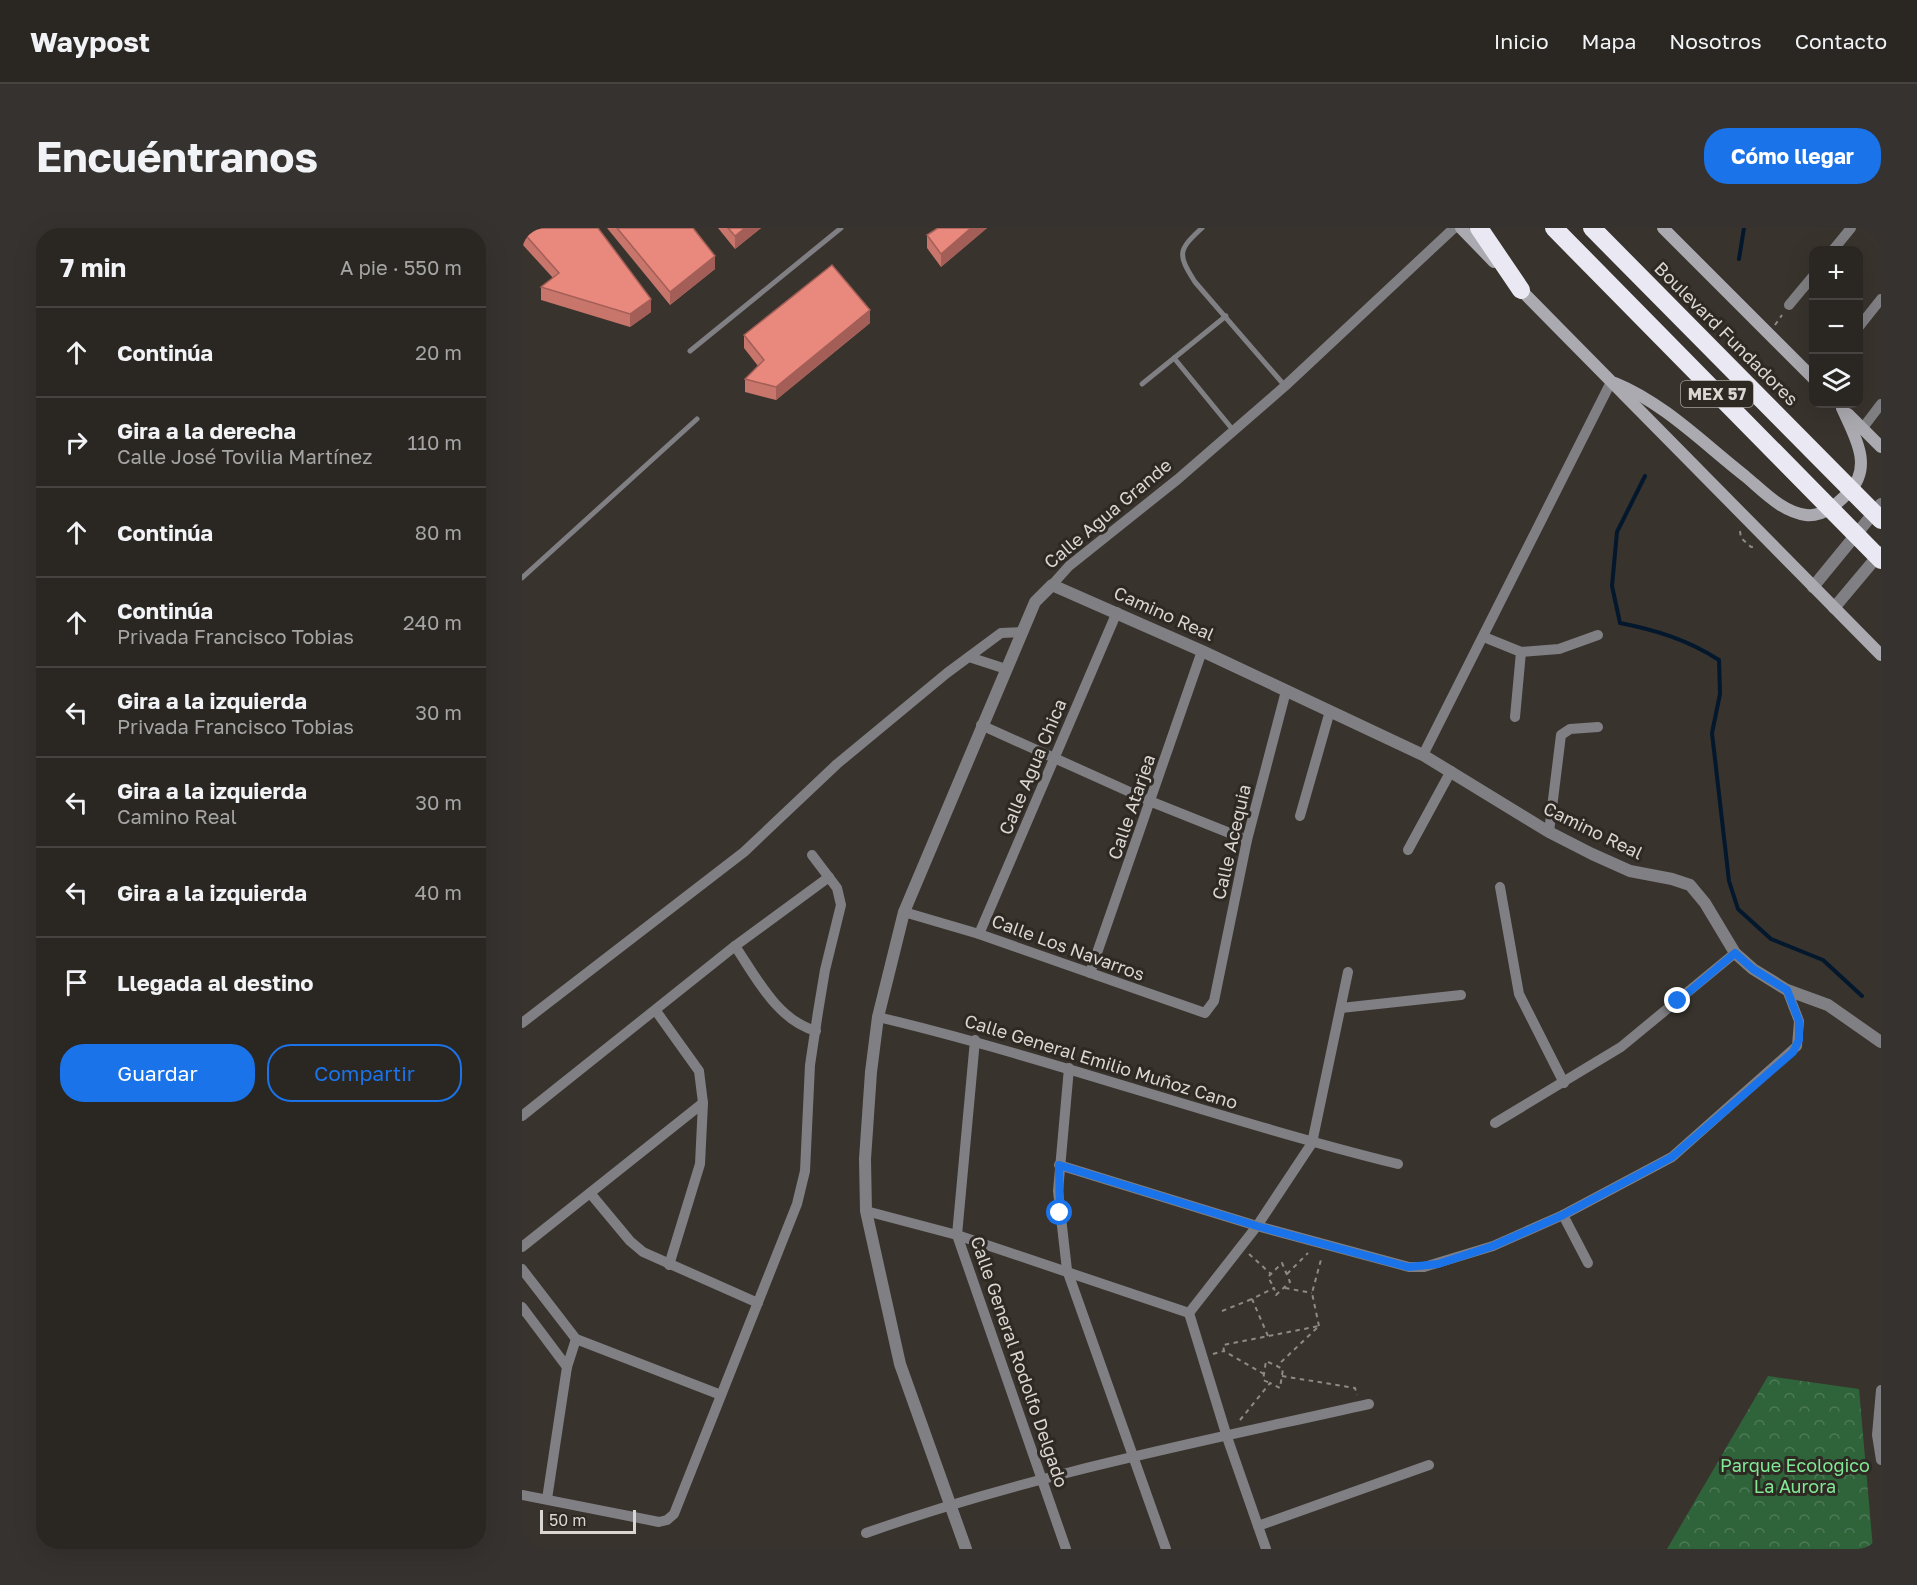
<!DOCTYPE html>
<html lang="es">
<head>
<meta charset="utf-8">
<style>
	body { margin:0; font-family:"Golos Text",sans-serif; background:#36322f; color:#f1f3f6 }
	.controls { position:absolute; right:18px; top:18px; display:grid; overflow:hidden; border-radius:12px; box-shadow:0 6px 24px #0002 }
	.controls button { width:54px; height:54px; display:grid; place-items:center; padding:0; border:0; border-bottom:2px solid #464340; background:#2a2622; color:#f1f3f6; font:30px sans-serif }
	.scale { position:absolute; left:18px; bottom:15px; width:96px; box-sizing:border-box; padding-left:6px; border:3px solid #dad6d2; border-top:0; font-size:16px; line-height:21px; white-space:nowrap; color:#dad6d2; -webkit-text-stroke:4px #2e2923; paint-order:stroke }
	.stop { position:absolute; width:18px; height:18px; margin:-14px; border:4px solid #1a73e8; border-radius:50%; background:#fff }
	.stop.end { background:#1a73e8; border-color:#fff; box-shadow:0 2px 6px #0008 }
	.list { margin:0; padding:0; list-style:none }
	h2 { display:flex; justify-content:space-between; align-items:center; height:78px; margin:0; padding:0 24px; font-size:26px }
	h2 small { font-size:20px; font-weight:400; color:#a5a5a5 }
	.list li { display:grid; grid-template-columns:39px 1fr auto; gap:18px; align-items:center; box-sizing:border-box; height:90px; padding:0 24px; border-top:2px solid #464340 }
	.list b { display:block; font-size:22px; white-space:nowrap }
	.list p { margin:0; font-size:20px; white-space:nowrap; color:#a5a5a5 }
	.list em { font-size:20px; font-style:normal; color:#a5a5a5 }
	.actions { display:flex; gap:12px; padding:18px 24px }
	.actions a { flex:1; padding:14px 0; border:2px solid #1a73e8; border-radius:24px; text-align:center; font-size:21px; color:#1a73e8 }
	.actions .main { background:#1a73e8; color:#fff }
	.icon { flex:none; width:33px; height:33px; fill:none; stroke:currentColor; stroke-width:2; stroke-linecap:round; stroke-linejoin:round }
	.map { position:relative; flex:none; width:1359px; height:1321px; overflow:hidden; border-radius:24px }
	header { display:flex; align-items:center; gap:36px; box-sizing:border-box; height:84px; padding:0 30px; background:#2a2622; border-bottom:2px solid #464340 }
	header strong { font-size:28px }
	nav { display:flex; gap:33px; margin-inline-start:auto; font-size:21px }
	.intro { display:flex; align-items:center; justify-content:space-between; box-sizing:border-box; height:144px; padding:0 36px }
	h1 { margin:0; font-size:42px }
	.button { padding:15px 27px; border-radius:24px; background:#1a73e8; color:#fff; font-size:21px; font-weight:700 }
	main { display:flex; gap:36px; padding:0 36px }
	aside { flex:1; background:#2a2622; border-radius:24px; box-shadow:0 6px 24px #0002 }
	.map>svg:first-child { display:block }
	.park { fill:url(#park-crowns) }
	.lines { fill:none; stroke-linecap:round; stroke-linejoin:round }
	.stream { stroke:#04182d; stroke-width:4 }
	.path { stroke:#8e8a85; stroke-width:2; stroke-dasharray:4.5 4.5; stroke-linecap:butt }
	.service { stroke:#807f83; stroke-width:5 }
	.minor { stroke:#807f83; stroke-width:10 }
	.tertiary { stroke:#807f83; stroke-width:12 }
	.secondary { stroke:#abaab0; stroke-width:12 }
	.motorway { stroke:#eae8f2; stroke-width:18 }
	.motorway-bridge { stroke:#eae8f2; stroke-width:18 }
	.wall { fill:#c8756b }
	.shaded-wall { fill:#a35f57 }
	.building { fill:#e9887c; stroke:#a35f57; stroke-width:1.5 }
	.route { stroke:#1a73e8; stroke-width:8 }
	.labels { text-anchor:middle; stroke-width:6; stroke-linejoin:round; paint-order:stroke }
	.shield { fill:#2e2923; stroke:#a6a29e; stroke-width:1.5 }
	.shield-label { font-size:16px; font-weight:bold; fill:#dad6d2 }
	.street-label { font-size:18px; fill:#dad6d2; stroke:#2e2923 }
	.park-label { font-size:18px; fill:#80e996; stroke:#2e2923 }
</style>
</head>
<body>
<header>
<strong>Waypost</strong>
<nav><a>Inicio</a><a>Mapa</a><a>Nosotros</a><a>Contacto</a></nav>
</header>
<div class="intro"><h1>Encuéntranos</h1><a class="button">Cómo llegar</a></div>
<main>
<aside>
<h2>7 min<small>A pie · 550 m</small></h2>
<ul class="list">
<li><svg class="icon" aria-label="ahead" viewBox="0 0 24 24"><path d="M12 20V5M6 11l6-6 6 6"/></svg><div><b>Continúa</b></div><em>20 m</em></li>
<li><svg class="icon" aria-label="right" viewBox="0 0 24 24"><path d="M7 20v-9h11M14 6l5 5-5 5"/></svg><div><b>Gira a la derecha</b><p>Calle José Tovilia Martínez</p></div><em>110 m</em></li>
<li><svg class="icon" aria-label="ahead" viewBox="0 0 24 24"><path d="M12 20V5M6 11l6-6 6 6"/></svg><div><b>Continúa</b></div><em>80 m</em></li>
<li><svg class="icon" aria-label="ahead" viewBox="0 0 24 24"><path d="M12 20V5M6 11l6-6 6 6"/></svg><div><b>Continúa</b><p>Privada Francisco Tobias</p></div><em>240 m</em></li>
<li><svg class="icon" aria-label="left" viewBox="0 0 24 24"><path d="M17 20v-9H6M10 6l-5 5 5 5"/></svg><div><b>Gira a la izquierda</b><p>Privada Francisco Tobias</p></div><em>30 m</em></li>
<li><svg class="icon" aria-label="left" viewBox="0 0 24 24"><path d="M17 20v-9H6M10 6l-5 5 5 5"/></svg><div><b>Gira a la izquierda</b><p>Camino Real</p></div><em>30 m</em></li>
<li><svg class="icon" aria-label="left" viewBox="0 0 24 24"><path d="M17 20v-9H6M10 6l-5 5 5 5"/></svg><div><b>Gira a la izquierda</b></div><em>40 m</em></li>
<li><svg class="icon" aria-label="arrive" viewBox="0 0 24 24"><path d="M6 21V4h12l-3 4 3 4H6"/></svg><div><b>Llegada al destino</b></div></li>
</ul>
<div class="actions"><a class="main">Guardar</a><a>Compartir</a></div>
</aside>
<div class="map">
<svg width="1359" height="1321" viewBox="0 0 1359 1321">
	<defs>
		<pattern id="park-crowns" width="20" height="18" patternUnits="userSpaceOnUse" patternTransform="scale(1.5)"><rect width="20" height="18" fill="#2f643b"/><path d="M2 6a3 3 0 1 1 6 0M12 15a3 3 0 1 1 6 0" fill="none" stroke="#4d7956"/></pattern>
	</defs>
	<rect width="100%" height="100%" fill="#38332d"/>
	<path class="park" d="M1246 1148 1337 1161 1351 1321H1145Z"/>
	<g class="lines">
		<g class="stream">
			<path d="M1217 31 1222 0"/>
			<path d="M1123 248 1095 304 1090 358 1098 395C1134 402 1166 412 1197 432L1198 466 1190 505 1207 653 1216 681 1249 711 1301 732 1340 768"/>
		</g>
		<g class="path">
			<path d="M1253 97 1260 87"/>
			<path d="M1218 303 1219 310 1229 319 1235 318"/>
			<path d="M727 1026 749 1046"/>
			<path d="M765 1046 786 1025"/>
			<path d="M763 1060 790 1065"/>
			<path d="M700 1083 730 1071"/>
			<path d="M797 1098 790 1065 800 1028"/>
			<path d="M746 1108 730 1071 752 1060 754 1067 768 1054 760 1035 746 1049 752 1060"/>
			<path d="M691 1126 702 1123"/>
			<path d="M742 1146 702 1123 701 1117 797 1098 755 1138"/>
			<path d="M760 1148 833 1160 835 1167"/>
			<path d="M718 1192 748 1155 758 1160 761 1141 744 1133 741 1152 748 1155"/>
		</g>
		<g class="service">
			<path d="M680 0C656 22 655 26 673 54L763 158"/>
			<path d="M168 123 319 0"/>
			<path d="M652 130 711 202"/>
			<path d="M620 156 704 88"/>
			<path d="M0 350 175 191"/>
		</g>
		<g class="minor">
			<path d="M1311 22 1329 0"/>
			<path d="M1267 77 1292 47"/>
			<path d="M1336 100 1359 71"/>
			<path d="M1340 201 1359 176"/>
			<path d="M530 357 547 338 656 251 763 158 932 0"/>
			<path d="M962 409 999 424 1037 421 1076 407"/>
			<path d="M447 429 484 441"/>
			<path d="M993 489 999 424"/>
			<path d="M459 497 630 574 725 612"/>
			<path d="M901 527 1089 154"/>
			<path d="M778 588 808 483"/>
			<path d="M1027 604 1039 507 1048 501 1076 499"/>
			<path d="M886 622 929 543"/>
			<path d="M978 659 997 766 1042 855"/>
			<path d="M382 684 457 706 683 785 692 773 725 612 764 463"/>
			<path d="M457 706 595 384"/>
			<path d="M213 718C234 749 255 792 294 803"/>
			<path d="M568 745 680 423"/>
			<path d="M819 780 939 767"/>
			<path d="M134 783 177 843 181 875 178 936 147 1037"/>
			<path d="M356 789C532 831 701 893 876 936"/>
			<path d="M0 795 222 624 315 536 425 445 479 405 500 404"/>
			<path d="M453 812 435 1007 544 1321"/>
			<path d="M547 840 536 963 545 1042 644 1321"/>
			<path d="M0 888 213 718 307 649"/>
			<path d="M973 895 1099 819 1213 725"/>
			<path d="M537 937 735 998 887 1039H902L971 1018 1041 987 1150 929 1275 818 1277 793 1265 762"/>
			<path d="M68 965 108 1013 121 1024 236 1075"/>
			<path d="M344 983 435 1007 667 1085"/>
			<path d="M1041 987 1066 1035"/>
			<path d="M0 1019 181 875"/>
			<path d="M0 1041 54 1111 199 1167"/>
			<path d="M0 1079 45 1139"/>
			<path d="M667 1085 735 998 790 915 826 744"/>
			<path d="M667 1085 705 1209 744 1321"/>
			<path d="M1359 1162 1355 1207 1359 1232"/>
			<path d="M0 1267 137 1294 145 1292 152 1286 275 976 283 943 288 837 296 784 303 742 319 677 315 660 290 627"/>
			<path d="M25 1271 45 1139 54 1111"/>
			<path d="M736 1298 907 1237"/>
			<path d="M344 1305C507 1247 678 1214 847 1176"/>
		</g>
		<g class="tertiary">
			<path d="M1291 359 1359 276"/>
			<path d="M1312 380 1359 324"/>
			<path d="M444 1321 378 1136 344 983 343 931 349 844 356 789 382 684 513 374 530 357 680 423 901 527 1027 604 1070 626 1108 643 1150 651 1168 657 1183 675 1213 725 1231 741 1265 762 1306 777 1359 814"/>
		</g>
		<g class="secondary">
			<path d="M939 0 972 34"/>
			<path d="M1141 0 1292 151"/>
			<path d="M994 57 1359 427"/>
			<path d="M1093 155C1142 175 1182 216 1223 248 1241 263 1260 284 1284 287 1302 289 1316 275 1327 264 1352 238 1332 207 1320 180"/>
			<path d="M1326 186 1359 219"/>
		</g>
		<path class="motorway" d="M957 0 999 62"/>
		<g class="motorway-bridge">
			<path d="M1032 0 1359 332"/>
			<path d="M1070 0 1359 292"/>
		</g>
	</g>
	<g class="wall">
		<path d="M0 0 129 84 108 99 19 72V59L31 50 0 16Z"/>
		<path d="M85 0H171L193 41 148 77Z"/>
		<path d="M196 0H239L213 21Z"/>
		<path d="M414 0H465L419 39 405 20V7L414 1Z"/>
		<path d="M348 95 254 172 223 164V151L236 138 222 120V107Z"/>
	</g>
	<g class="shaded-wall">
		<path d="M223 0H239L213 21V8Z"/>
		<path d="M449 0H465L419 39V26Z"/>
		<path d="M193 28V41L148 77V64Z"/>
		<path d="M129 71V84L108 99V86Z"/>
		<path d="M348 82V95L254 172V159Z"/>
	</g>
	<g class="building">
		<path d="M0 0H76L129 71 108 86 19 59 37 45 0 3Z"/>
		<path d="M95 0H171L193 28 148 64Z"/>
		<path d="M206 0H223L213 8Z"/>
		<path d="M416 0H449L419 26 405 7Z"/>
		<path d="M310 37 348 82 254 159 223 151 242 132 222 107Z"/>
	</g>
	<g class="lines">
		<path class="route" d="M538 985 537 937 735 998 886 1039 916 1036 971 1018 1041 987 1150 929 1271 824 1277 812V793L1265 762 1231 741 1213 725 1156 773"/>
	</g>
	<g class="labels">
		<rect class="shield" x="1159" y="153" width="72" height="26" rx="4.5"/>
		<g class="shield-label">
			<text x="1195" y="172">MEX 57</text>
		</g>
		<g class="street-label">
			<text transform="translate(1204 106) rotate(45)" y="6">Boulevard Fundadores</text>
			<text transform="translate(586 286) rotate(-40)" y="6">Calle Agua Grande</text>
			<text transform="translate(642 386) rotate(24)" y="6">Camino Real</text>
			<text transform="translate(511 539) rotate(-67)" y="6">Calle Agua Chica</text>
			<text transform="translate(610 579) rotate(-71)" y="6">Calle Atarjea</text>
			<text transform="translate(1071 603) rotate(26)" y="6">Camino Real</text>
			<text transform="translate(710 614) rotate(-77)" y="6">Calle Acequia</text>
			<text transform="translate(546 720) rotate(20)" y="6">Calle Los Navarros</text>
			<text transform="translate(579 834) rotate(17)" y="6">Calle General Emilio Muñoz Cano</text>
			<text transform="translate(497 1134) rotate(71)" y="6">Calle General Rodolfo Delgado</text>
		</g>
		<g class="park-label">
			<text x="1273" y="1244">Parque Ecologico<tspan x="1273" dy="21">La Aurora</tspan></text>
		</g>
	</g>
</svg>
<div class="controls">
<button>+</button>
<button>−</button>
<button><svg class="icon" aria-label="layers" viewBox="0 0 24 24"><path d="M12 4l9 5-9 5-9-5zM3 14l9 5 9-5"/></svg></button>
</div>
<div class="scale">50 m</div>
<div class="stop" style="left:538px;top:985px"></div>
<div class="stop end" style="left:1156px;top:773px"></div>
</div>
</main>
</body>
</html>
